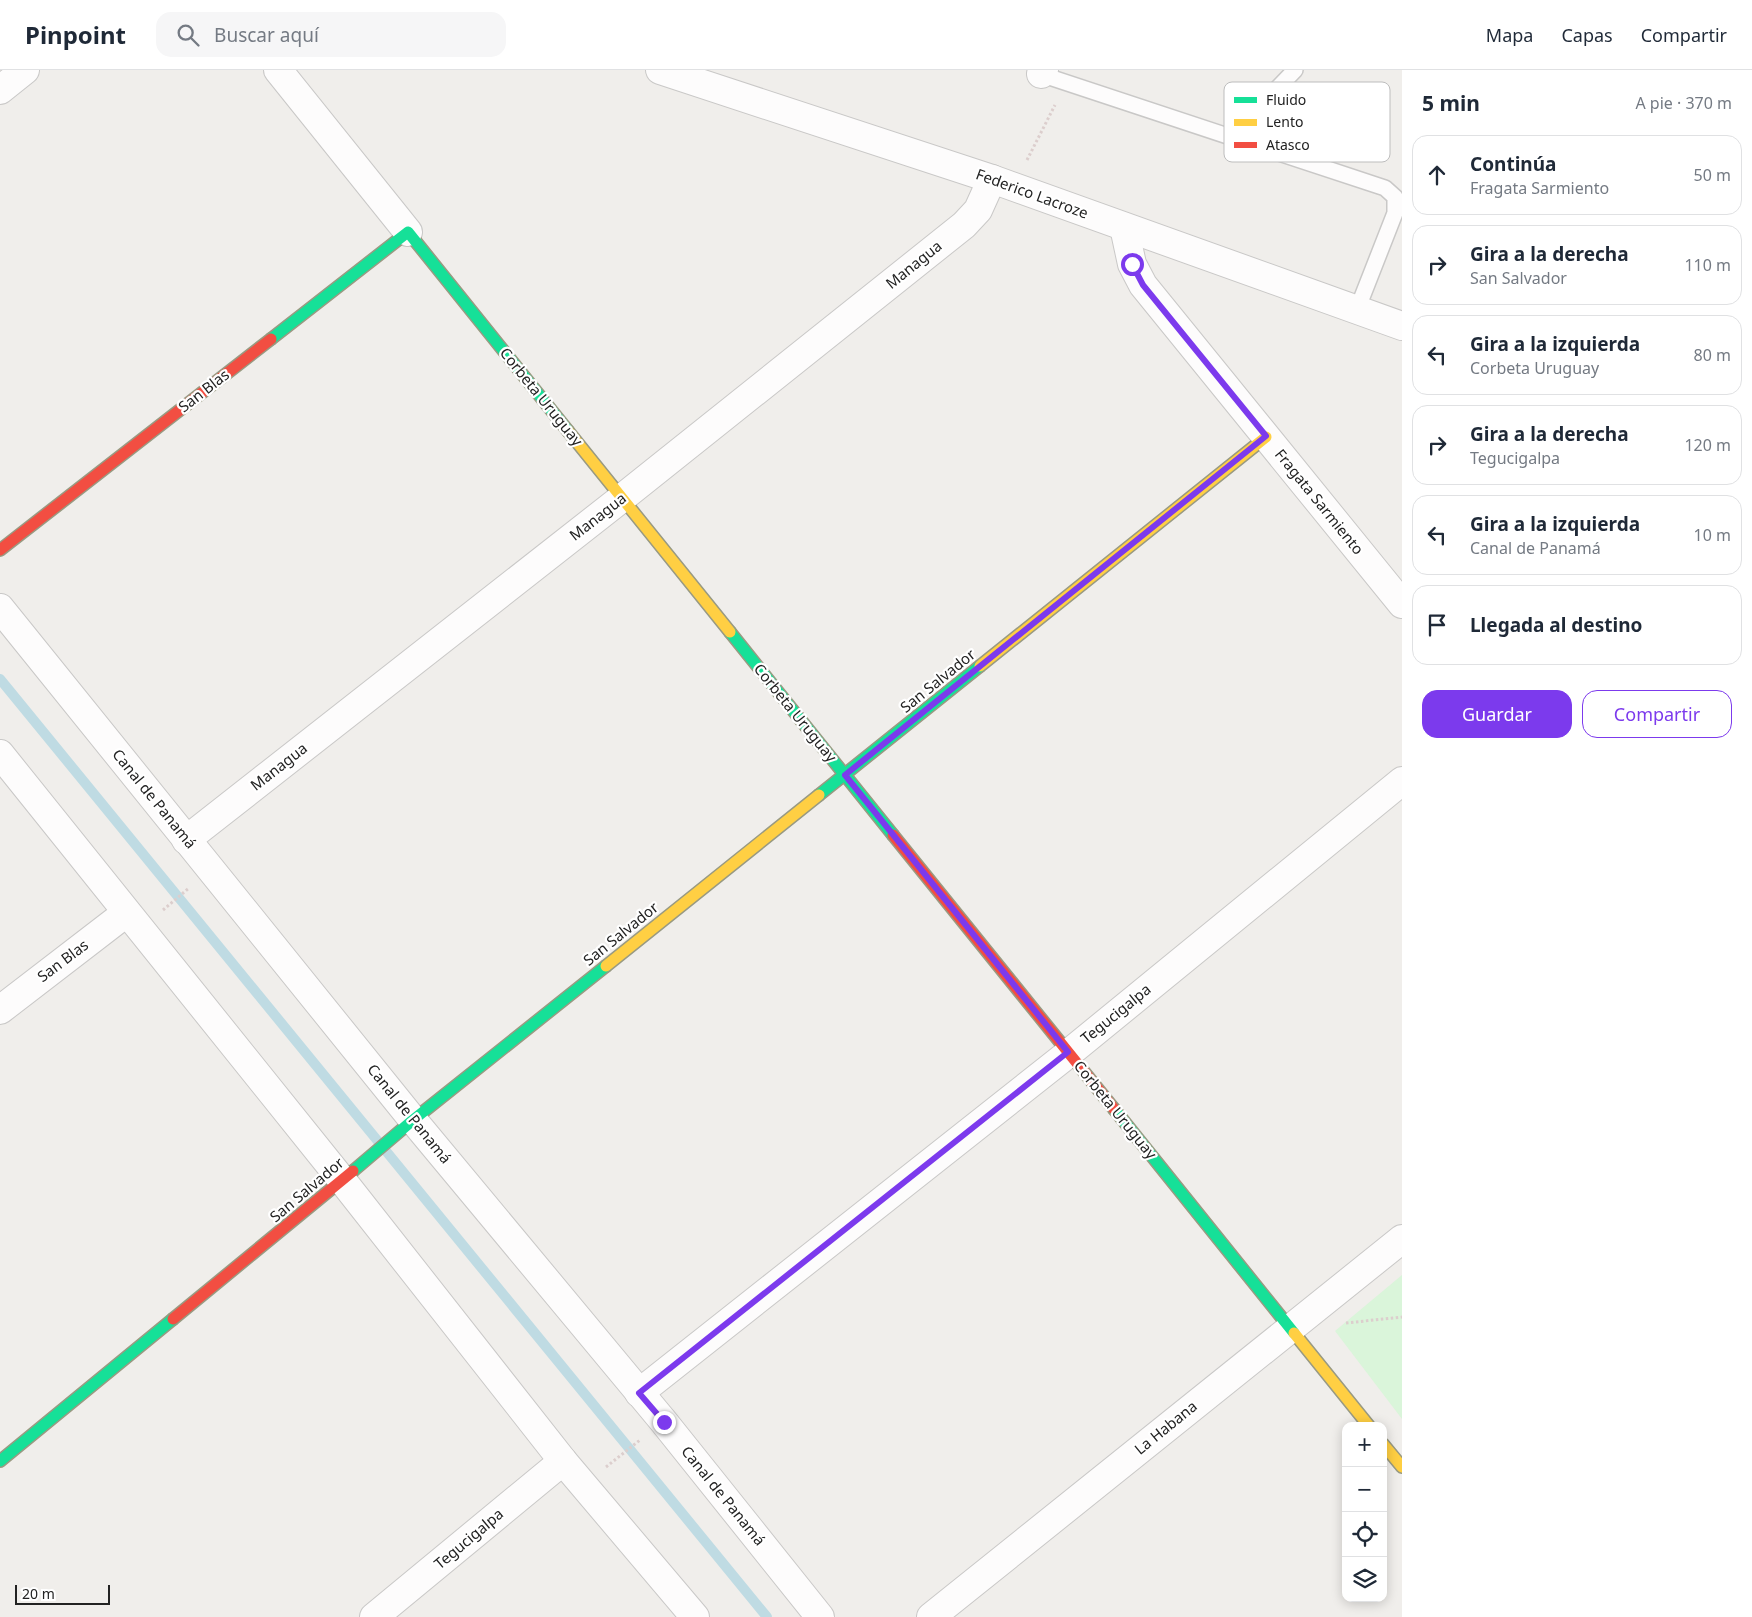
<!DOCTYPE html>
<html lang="es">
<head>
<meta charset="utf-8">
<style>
	body { margin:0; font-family:"Noto Sans",sans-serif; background:#f6f6f7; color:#1f2937 }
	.controls { position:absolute; right:15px; bottom:15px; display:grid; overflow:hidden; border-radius:10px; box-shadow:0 2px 12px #0003 }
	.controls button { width:45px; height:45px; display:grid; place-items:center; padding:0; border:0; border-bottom:1px solid #e0e1e3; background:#fff; color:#1f2937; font:25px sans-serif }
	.scale { position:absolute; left:15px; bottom:12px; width:95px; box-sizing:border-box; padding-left:5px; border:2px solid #222; border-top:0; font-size:14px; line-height:18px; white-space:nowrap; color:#222; -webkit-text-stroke:4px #fff; paint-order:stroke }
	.stop { position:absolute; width:15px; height:15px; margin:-11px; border:4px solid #7c3aed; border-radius:50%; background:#fff }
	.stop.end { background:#7c3aed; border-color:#fff; box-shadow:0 1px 5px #0008 }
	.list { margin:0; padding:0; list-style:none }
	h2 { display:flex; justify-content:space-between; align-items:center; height:65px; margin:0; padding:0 20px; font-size:21px }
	h2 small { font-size:16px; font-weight:400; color:#747a83 }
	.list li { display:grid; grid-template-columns:32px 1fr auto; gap:15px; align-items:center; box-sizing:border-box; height:80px; margin:0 10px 10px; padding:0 10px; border:1px solid #e0e1e3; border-radius:15px }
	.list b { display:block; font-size:19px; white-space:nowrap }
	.list p { margin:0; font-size:16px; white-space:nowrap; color:#747a83 }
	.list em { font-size:16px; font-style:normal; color:#747a83 }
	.actions { display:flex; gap:10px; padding:15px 20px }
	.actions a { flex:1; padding:11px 0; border:1px solid #7c3aed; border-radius:15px; text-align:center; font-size:18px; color:#7c3aed }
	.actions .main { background:#7c3aed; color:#fff }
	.icon { flex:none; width:28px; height:28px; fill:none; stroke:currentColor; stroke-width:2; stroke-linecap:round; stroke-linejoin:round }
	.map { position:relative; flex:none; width:1402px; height:1547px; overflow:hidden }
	header { display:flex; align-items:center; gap:30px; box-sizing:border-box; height:70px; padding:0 25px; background:#fff; border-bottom:1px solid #e0e1e3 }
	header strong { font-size:24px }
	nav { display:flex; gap:28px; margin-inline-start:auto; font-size:18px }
	.search { width:350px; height:45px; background:#f6f6f7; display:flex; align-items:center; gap:12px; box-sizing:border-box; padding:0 18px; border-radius:15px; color:#747a83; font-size:19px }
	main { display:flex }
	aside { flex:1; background:#fff }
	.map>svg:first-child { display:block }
	.park { fill:#daf5da }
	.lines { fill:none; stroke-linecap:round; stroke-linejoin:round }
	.stream { stroke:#bfdbe3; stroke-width:10 }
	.lane-casing { stroke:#c9c8c7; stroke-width:18 }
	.street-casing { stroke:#c9c8c7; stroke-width:30 }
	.fast-casing { stroke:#999a82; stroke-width:14 }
	.slow-casing { stroke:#999a82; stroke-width:14 }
	.jam-casing { stroke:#999a82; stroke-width:14 }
	.path { stroke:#dccecd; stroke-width:3; stroke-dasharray:2.5 2.5; stroke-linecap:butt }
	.lane { stroke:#fdfcfc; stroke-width:15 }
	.street { stroke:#fdfcfc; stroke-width:28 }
	.fast { stroke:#16e098; stroke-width:11 }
	.slow { stroke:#ffcf43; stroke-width:11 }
	.jam { stroke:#f24e42; stroke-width:11 }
	.route { stroke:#7c3aed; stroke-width:6 }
	.labels { text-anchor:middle; stroke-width:4.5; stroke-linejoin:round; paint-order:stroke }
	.street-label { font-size:15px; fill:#222; stroke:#fff }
	.key { fill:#fff; stroke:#bdbdbd; stroke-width:1 }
	.key-label { font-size:14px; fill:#222 }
</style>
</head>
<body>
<header>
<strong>Pinpoint</strong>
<div class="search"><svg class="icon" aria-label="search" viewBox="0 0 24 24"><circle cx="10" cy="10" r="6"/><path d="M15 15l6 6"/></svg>Buscar aquí</div>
<nav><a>Mapa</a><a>Capas</a><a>Compartir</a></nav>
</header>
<main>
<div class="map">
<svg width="1402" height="1547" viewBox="0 0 1402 1547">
	<rect width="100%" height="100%" fill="#f0eeeb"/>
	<path class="park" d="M1402 1205V1349L1335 1261Z"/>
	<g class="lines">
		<path class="stream" d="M0 609 767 1547"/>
		<defs>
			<g id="lane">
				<path d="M1037 3 1385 118 1395 127V143L1357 240"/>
				<path d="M1240 70 1251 46 1295 0"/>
			</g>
			<g id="street">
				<path d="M278 0 408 162"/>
				<path d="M660 0 992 109 1402 256"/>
				<path d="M1041 4 1044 0"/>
				<path d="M0 20 25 0"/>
				<path d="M1124 157 1132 194 1143 215 1402 534"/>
				<path d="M0 538 413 1050 664 1352 820 1547"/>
				<path d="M0 684 342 1110 563 1391 695 1547"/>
				<path d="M186 770 622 428 964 155 978 140 992 109"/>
				<path d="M0 940 126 843"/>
				<path d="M639 1323 1069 983 1402 711"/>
				<path d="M374 1547 563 1391"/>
				<path d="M931 1547 1402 1169"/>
			</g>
			<g id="fast">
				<path d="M271 269 408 162 568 361"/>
				<path d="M730 562 893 765"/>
				<path d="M819 725 980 596"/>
				<path d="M1114 1039 1294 1263"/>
				<path d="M353 1101 413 1050 606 896"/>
				<path d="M0 1391 173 1249"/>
			</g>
			<g id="slow">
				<path d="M568 361 730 562"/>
				<path d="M980 596 1266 367"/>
				<path d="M606 896 819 725"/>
				<path d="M1294 1263 1369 1356"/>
				<path d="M1383 1374 1402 1397"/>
			</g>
			<g id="jam">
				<path d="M0 480 271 269"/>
				<path d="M893 765 1114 1039"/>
				<path d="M173 1249 353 1101"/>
			</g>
		</defs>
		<use href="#lane" class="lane-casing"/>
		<use href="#street" class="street-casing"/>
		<use href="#fast" class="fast-casing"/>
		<use href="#slow" class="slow-casing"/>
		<use href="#jam" class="jam-casing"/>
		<g class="path">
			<path d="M1027 90 1055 35"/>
			<path d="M163 840 189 818"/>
			<path d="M1346 1253 1402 1247"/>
			<path d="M606 1397 640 1370"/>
		</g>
		<use href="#lane" class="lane"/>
		<use href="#street" class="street"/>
		<use href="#fast" class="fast"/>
		<use href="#slow" class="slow"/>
		<use href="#jam" class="jam"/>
	</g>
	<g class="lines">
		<path class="route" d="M664 1352 639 1323 1068 982 845 705 1266 366 1143 215 1132 194"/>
	</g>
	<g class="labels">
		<g class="street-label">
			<text transform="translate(1032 124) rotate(20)" y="5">Federico Lacroze</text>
			<text transform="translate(914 195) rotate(-39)" y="5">Managua</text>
			<text transform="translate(204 321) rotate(-38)" y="5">San Blas</text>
			<text transform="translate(541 327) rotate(51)" y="5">Corbeta Uruguay</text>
			<text transform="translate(1319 432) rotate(51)" y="5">Fragata Sarmiento</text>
			<text transform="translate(598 447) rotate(-38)" y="5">Managua</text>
			<text transform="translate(938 611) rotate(-39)" y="5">San Salvador</text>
			<text transform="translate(795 643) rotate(51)" y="5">Corbeta Uruguay</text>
			<text transform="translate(279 697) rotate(-38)" y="5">Managua</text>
			<text transform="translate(154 729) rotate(51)" y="5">Canal de Panamá</text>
			<text transform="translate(621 864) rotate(-39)" y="5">San Salvador</text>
			<text transform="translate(63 891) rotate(-37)" y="5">San Blas</text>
			<text transform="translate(1116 944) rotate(-39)" y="5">Tegucigalpa</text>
			<text transform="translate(1115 1040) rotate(51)" y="5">Corbeta Uruguay</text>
			<text transform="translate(409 1044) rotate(51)" y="5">Canal de Panamá</text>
			<text transform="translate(307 1120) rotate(-40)" y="5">San Salvador</text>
			<text transform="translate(1166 1358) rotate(-39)" y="5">La Habana</text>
			<text transform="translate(723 1426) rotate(51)" y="5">Canal de Panamá</text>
			<text transform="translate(469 1469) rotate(-40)" y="5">Tegucigalpa</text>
		</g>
	</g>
	<rect x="1224" y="12" width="166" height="80" rx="8" class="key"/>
	<rect x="1234" y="27" width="23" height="6" fill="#16e098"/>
	<rect x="1234" y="49" width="23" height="7" fill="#ffcf43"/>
	<rect x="1234" y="72" width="23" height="6" fill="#f24e42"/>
	<g class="key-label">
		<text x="1266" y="35">Fluido</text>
		<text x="1266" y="57">Lento</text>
		<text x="1266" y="80">Atasco</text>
	</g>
</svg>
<div class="controls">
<button>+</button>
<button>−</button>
<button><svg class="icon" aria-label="locate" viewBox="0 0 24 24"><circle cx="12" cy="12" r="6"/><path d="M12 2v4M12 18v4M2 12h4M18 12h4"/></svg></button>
<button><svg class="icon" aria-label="layers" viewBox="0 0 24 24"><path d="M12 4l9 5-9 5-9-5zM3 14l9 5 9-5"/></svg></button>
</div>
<div class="scale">20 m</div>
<div class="stop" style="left:1132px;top:194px"></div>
<div class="stop end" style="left:664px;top:1352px"></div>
</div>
<aside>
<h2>5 min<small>A pie · 370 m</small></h2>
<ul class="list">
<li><svg class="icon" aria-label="ahead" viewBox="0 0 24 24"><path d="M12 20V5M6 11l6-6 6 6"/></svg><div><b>Continúa</b><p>Fragata Sarmiento</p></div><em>50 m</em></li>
<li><svg class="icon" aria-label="right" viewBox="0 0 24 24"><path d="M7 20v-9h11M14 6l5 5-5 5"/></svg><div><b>Gira a la derecha</b><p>San Salvador</p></div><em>110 m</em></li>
<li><svg class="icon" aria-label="left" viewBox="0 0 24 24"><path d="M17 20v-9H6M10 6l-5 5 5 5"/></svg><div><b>Gira a la izquierda</b><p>Corbeta Uruguay</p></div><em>80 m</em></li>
<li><svg class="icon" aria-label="right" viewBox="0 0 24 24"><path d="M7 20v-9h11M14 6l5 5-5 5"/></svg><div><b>Gira a la derecha</b><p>Tegucigalpa</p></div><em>120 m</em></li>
<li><svg class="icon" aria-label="left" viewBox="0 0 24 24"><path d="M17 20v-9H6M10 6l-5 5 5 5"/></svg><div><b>Gira a la izquierda</b><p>Canal de Panamá</p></div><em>10 m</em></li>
<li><svg class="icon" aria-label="arrive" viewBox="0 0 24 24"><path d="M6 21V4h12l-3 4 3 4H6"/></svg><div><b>Llegada al destino</b></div></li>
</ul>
<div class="actions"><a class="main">Guardar</a><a>Compartir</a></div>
</aside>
</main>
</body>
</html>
